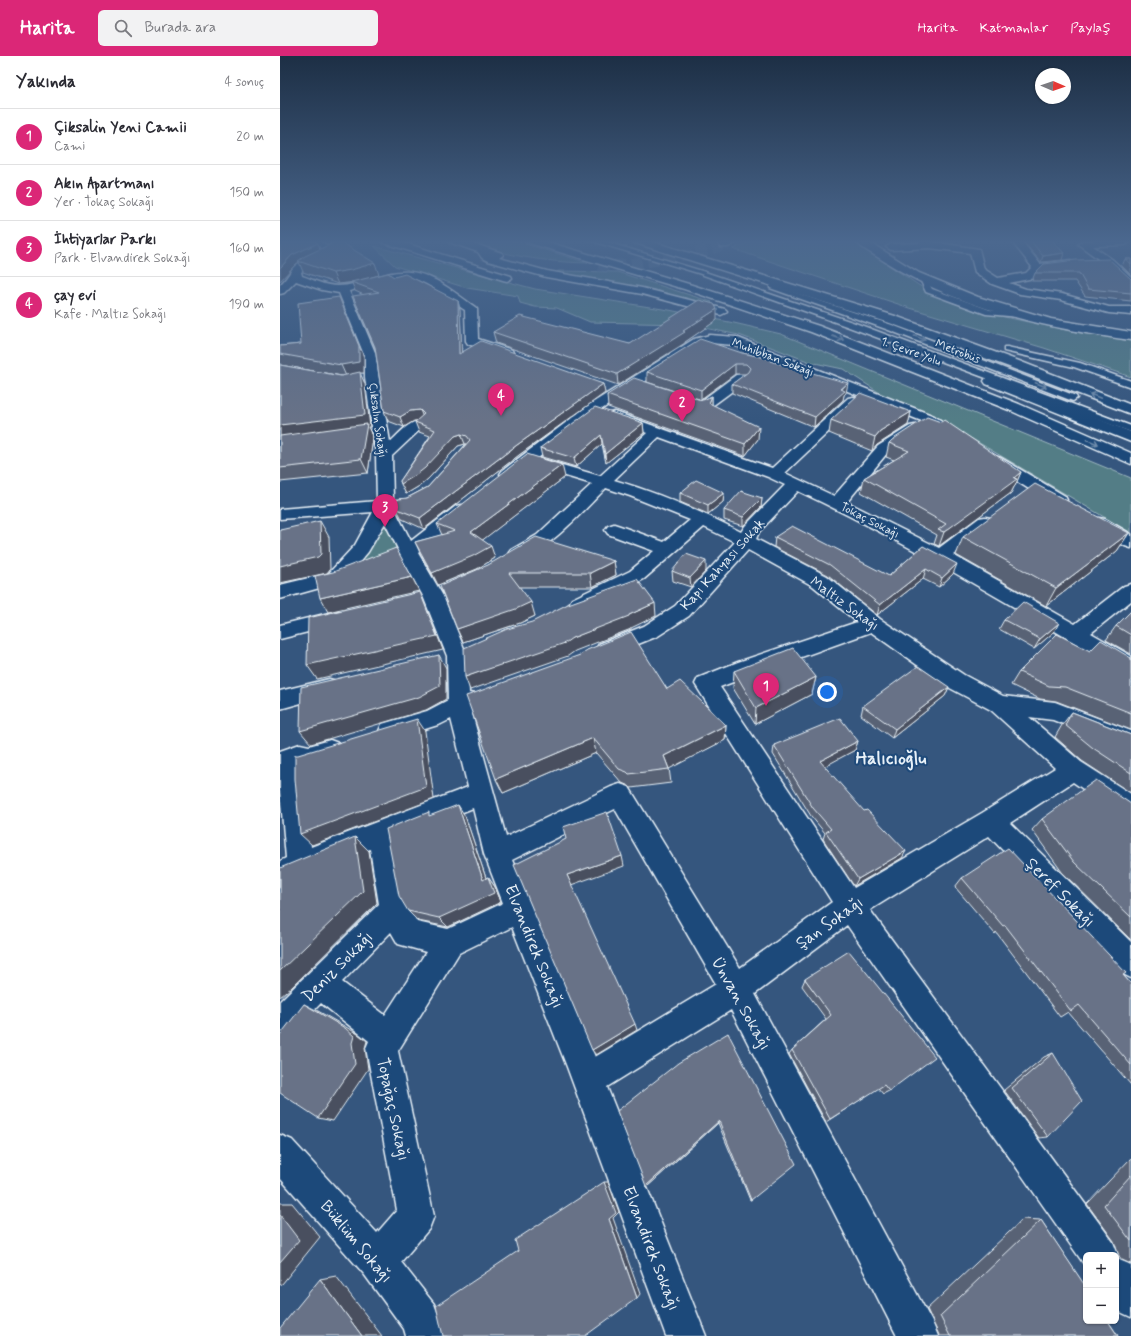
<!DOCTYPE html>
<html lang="tr">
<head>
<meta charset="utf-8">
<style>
	body { margin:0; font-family:Mynerve,sans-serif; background:#f2f2f3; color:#2b2b33 }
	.controls { position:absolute; right:12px; bottom:12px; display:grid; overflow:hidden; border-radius:6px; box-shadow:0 1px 3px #0004 }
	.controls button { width:36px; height:36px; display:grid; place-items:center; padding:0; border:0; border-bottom:1px solid #e1e1e2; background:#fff; color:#2b2b33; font:20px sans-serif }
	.compass { position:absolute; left:755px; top:12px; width:36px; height:36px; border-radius:50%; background:#fff; box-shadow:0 1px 3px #0004; rotate:92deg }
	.you { position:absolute; left:547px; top:636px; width:14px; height:14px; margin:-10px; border:3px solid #fff; border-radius:50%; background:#1a73e8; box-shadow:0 0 0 6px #1a73e833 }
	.badge { display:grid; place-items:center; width:26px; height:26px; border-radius:50%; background:#db2777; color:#fff; font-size:13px; font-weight:700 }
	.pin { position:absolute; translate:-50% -33px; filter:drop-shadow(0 1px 2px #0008) }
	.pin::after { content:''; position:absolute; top:21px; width:14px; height:12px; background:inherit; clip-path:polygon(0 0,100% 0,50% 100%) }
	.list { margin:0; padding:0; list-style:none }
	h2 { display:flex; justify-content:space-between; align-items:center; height:52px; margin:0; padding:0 16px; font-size:17px }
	h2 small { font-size:13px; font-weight:400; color:#7c7c81 }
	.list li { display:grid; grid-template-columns:26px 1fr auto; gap:12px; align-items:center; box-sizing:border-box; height:56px; padding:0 16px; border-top:1px solid #e1e1e2 }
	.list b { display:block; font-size:15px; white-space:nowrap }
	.list p { margin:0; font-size:13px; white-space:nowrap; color:#7c7c81 }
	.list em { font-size:13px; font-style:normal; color:#7c7c81 }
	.icon { flex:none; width:22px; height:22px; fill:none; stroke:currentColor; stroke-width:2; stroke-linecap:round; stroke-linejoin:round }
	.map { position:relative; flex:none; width:851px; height:1280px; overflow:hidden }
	header { display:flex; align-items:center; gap:24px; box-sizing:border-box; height:56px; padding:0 20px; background:#db2777; color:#fff }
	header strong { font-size:19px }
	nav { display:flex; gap:22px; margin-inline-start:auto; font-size:14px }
	.search { width:280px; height:36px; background:#f2f2f3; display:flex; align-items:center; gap:10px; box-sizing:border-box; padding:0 14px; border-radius:6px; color:#7c7c81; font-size:15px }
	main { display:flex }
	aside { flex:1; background:#fff }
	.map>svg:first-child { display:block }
	.green { fill:#527d86; stroke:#9db7bf }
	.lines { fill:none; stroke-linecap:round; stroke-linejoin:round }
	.trunk-tunnel { stroke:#506d90; stroke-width:11; stroke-dasharray:11 5.5; stroke-linecap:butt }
	.service-casing { stroke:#e8f1f8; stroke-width:3 }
	.minor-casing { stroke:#e8f1f8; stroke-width:3 }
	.secondary-casing { stroke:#e8f1f8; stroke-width:3 }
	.trunk-casing { stroke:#e8f1f8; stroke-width:3 }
	.service { fill:#1f4a7a; fill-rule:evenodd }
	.minor { fill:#1f4a7a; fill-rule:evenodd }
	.secondary { fill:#1f4a7a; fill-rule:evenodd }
	.trunk { fill:#1f4a7a; fill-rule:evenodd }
	.wall { fill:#596274; stroke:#e8f1f8 }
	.shaded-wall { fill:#49505e; stroke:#e8f1f8 }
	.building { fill:#687287; stroke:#e8f1f8 }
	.oneway { stroke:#6f8dac }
	.labels { text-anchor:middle; stroke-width:4; stroke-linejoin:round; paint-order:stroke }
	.far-street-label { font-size:12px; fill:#e8f1f8; stroke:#1f4a7a }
	.street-label { font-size:14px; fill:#e8f1f8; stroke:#1f4a7a }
	.near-street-label { font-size:17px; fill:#e8f1f8; stroke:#1f4a7a }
	.district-label { font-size:18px; font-weight:bold; fill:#e8f1f8; stroke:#1f4a7a }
</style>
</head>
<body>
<header>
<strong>Harita</strong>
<div class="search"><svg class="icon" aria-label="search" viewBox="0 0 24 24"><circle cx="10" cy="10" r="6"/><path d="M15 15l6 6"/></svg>Burada ara</div>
<nav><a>Harita</a><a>Katmanlar</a><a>Paylaş</a></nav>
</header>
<main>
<aside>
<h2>Yakında<small>4 sonuç</small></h2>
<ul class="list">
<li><span class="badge">1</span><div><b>Çiksalin Yeni Camii</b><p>Cami</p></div><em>20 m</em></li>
<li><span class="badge">2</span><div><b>Akın Apartmanı</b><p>Yer · Tokaç Sokağı</p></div><em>150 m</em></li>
<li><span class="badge">3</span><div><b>İhtiyarlar Parkı</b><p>Park · Elvandirek Sokağı</p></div><em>160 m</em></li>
<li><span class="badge">4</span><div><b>çay evi</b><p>Kafe · Maltız Sokağı</p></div><em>190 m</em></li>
</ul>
</aside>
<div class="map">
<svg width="851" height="1280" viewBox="0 0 851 1280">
	<rect width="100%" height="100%" fill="#35567e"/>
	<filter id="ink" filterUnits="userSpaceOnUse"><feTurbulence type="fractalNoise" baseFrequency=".025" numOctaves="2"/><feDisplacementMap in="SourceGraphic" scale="8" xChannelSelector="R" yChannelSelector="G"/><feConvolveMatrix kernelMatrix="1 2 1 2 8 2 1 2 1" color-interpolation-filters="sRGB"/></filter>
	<g filter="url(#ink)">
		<g class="green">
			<path d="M183 184H232L308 207C265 206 224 200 183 184Z"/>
			<path d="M473 184H571L652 238 668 245 701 256 800 277 851 285V321L764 292 630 252 453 193Z"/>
			<path d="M94 190 255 233 389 254 454 267 501 278 851 422V477L662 365 603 339 563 313 530 306 459 279 405 268 310 266 277 252 255 251 240 247 238 240 187 232 115 210Z"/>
			<path d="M278 215 337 216 432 246 429 249 373 234 276 217Z"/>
			<path d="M105 450 128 496 54 523Z"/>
		</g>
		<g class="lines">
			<path class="trunk-tunnel" d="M318 210C361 208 403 202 444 189"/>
			<defs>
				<g id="service">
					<path d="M309 184H320L422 215 575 267 851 370V376L569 271 418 217Z"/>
					<path d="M643 221 645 222 652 233 710 254 740 257 744 259 740 261 706 258 646 236 640 223Z"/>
					<path d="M492 229 612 269 796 340 797 342 793 345 790 344 606 273 490 232V230Z"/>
					<path d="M724 291H727L800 307 851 325V331L794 311 724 295Z"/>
				</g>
				<g id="minor">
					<path d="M27 184H39L56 196 55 198 29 210 21 216 22 220C34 224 45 230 58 230 82 230 105 213 130 216 154 218 176 238 195 251L197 253 198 283 232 294 233 297 232 300 227 301 188 288 186 285 185 254C171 245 146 223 129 222 109 221 89 231 69 235L97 301 99 321 110 386C119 378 131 362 144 365L146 368 112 400 113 444H126L128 448 126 452 115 454 131 485 176 450 182 449 188 450 191 454 188 458 138 497 163 540 187 600 189 637 200 639 203 645 200 651 191 654 226 781 331 731 340 728 349 731 460 912 552 846 415 628 418 622 458 606 577 566 533 530 468 494 409 560 378 580 326 601 319 598 316 593 319 588 364 570 395 550 455 486 424 471 364 523 306 553 299 555 292 553 289 548 292 543 350 515 374 495 328 478 325 474 328 470 334 468 340 470 384 486 410 464 350 440 326 432C308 450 256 509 231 502L228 498 231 494 257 479 312 428 249 409C241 416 234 424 222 421L220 418 222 415 309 349 414 283 430 279 456 281 654 360 677 375 679 378 677 381C665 384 654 373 644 366L454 289 430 287 422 289 319 355 258 402 320 420 367 377 330 363 328 360 330 357 335 356 492 412 568 342 573 341 578 342 580 345 578 348 505 417 554 440 598 390 630 370 635 369 640 370 642 373 640 376 608 396 567 446 659 492 699 462 705 461 711 462 714 466 711 470 673 499 795 568 844 530 851 528V545L811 577 851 600V618L844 616C737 553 631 488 518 435L479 476 476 483 547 520 600 563 684 619 723 640 775 646 851 675V695L773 664 749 661 801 706 851 738V763L842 760 793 726 730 767 851 886V922L841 917 709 780 590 854 833 1186 838 1199 837 1203 849 1208 851 1210V1261L838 1255 836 1253V1199H806V1211L567 869 475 938 652 1266 658 1280H617L451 954 327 1031 426 1280H386L287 1011 232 871 179 897 118 995 154 1160 149 1173 121 1206 154 1248 166 1280H126L124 1273 84 1218 0 1122V1079L12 1084 97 1177 117 1154 86 992 89 985 41 947 11 978 0 982V945L99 848 90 793 0 831V805L6 802 0 734V695L20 688 29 690 50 684 58 687 62 694 58 701 29 710 22 708 31 791 188 731 171 663 161 668 110 684 102 682 99 675 102 668 147 655 168 644 167 600 143 540 123 504 117 506 111 504 108 500 111 496 118 493 105 467 88 496 72 515 74 519 72 523 0 543V529L49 517 75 489 93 456 0 463V453L97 445 96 399 85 321V301L59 237 42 234 16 225 4 237 0 238V229C5 224 8 220 11 215 15 206 35 200 44 196ZM379 381 488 421 505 429 465 470 461 476C420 455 378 437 334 424ZM591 576 668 631 711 654 775 712 702 757 574 832 440 631 474 618ZM193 752 204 798 223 847 168 873 137 866 127 849 114 783ZM335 753 436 928 315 1001 232 804ZM111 876 118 888 146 896 105 959 62 926Z"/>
					<path d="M638 184H650L653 186 699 193 704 213 718 222 746 217 752 211 733 187 728 184H741L760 208 791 204 796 207 791 210 760 214 754 222 729 227 746 233 782 238 829 251H851V259L829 257 781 244 740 238 712 228 695 216 690 197 650 192 611 194 606 191 611 188 640 187Z"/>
					<path d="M818 184H848L849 186 847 188 844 189 813 190 833 204 851 221V230L847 229 825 208 798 188 803 185Z"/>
					<path d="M461 318 466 319 468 322 466 325 428 353C420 355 404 351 399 344L401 341 406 340 421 345 456 319Z"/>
					<path d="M715 400 721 402 785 440 787 444 785 448 779 449 773 448 709 408 707 405 709 402Z"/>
					<path d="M819 462 825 463 851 478V492L845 490 813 471 810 467 813 463Z"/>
					<path d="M57 555 64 557 67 562 64 567 0 583V569Z"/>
					<path d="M49 623 57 625 60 631 57 637 0 653V635Z"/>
				</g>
				<path id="secondary" d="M574 184H586L639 217 698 241 771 263 851 276V284C766 272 677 252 604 205 595 199 582 193 574 184Z"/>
				<g id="trunk">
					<path d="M99 184H115L231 220 232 222 227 225 223 224 101 186Z"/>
					<path d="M167 184H183L222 197 223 199 219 202 267 215 362 232 445 253 447 255 445 257 441 259 362 238 266 221 208 205 202 202 198 196 169 186Z"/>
					<path d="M244 184H261L412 229 539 270 739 348 851 397V408L729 354 531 276 404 233 246 186Z"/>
					<path d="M350 184H367L615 260 739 305 851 349V358L729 311 607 266 352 186Z"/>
					<path d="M447 184H461L448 191H440L439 189Z"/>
					<path d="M711 321 851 376V386L706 328 704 325 706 322Z"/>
				</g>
			</defs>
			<use href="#service" class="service-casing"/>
			<use href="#minor" class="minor-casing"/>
			<use href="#secondary" class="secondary-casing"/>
			<use href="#trunk" class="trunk-casing"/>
			<use href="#service" class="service"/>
			<use href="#minor" class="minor"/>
			<use href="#secondary" class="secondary"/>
			<use href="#trunk" class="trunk"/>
		</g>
		<g class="wall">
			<path d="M0 184 40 193 51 188 52 186V184H58L99 219 86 223 114 221 178 245 180 254 182 297 323 328 325 337 239 399 144 473 122 463 114 447 127 442 148 431 186 388H185L178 390 149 422 141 429 126 438 120 425 150 380 139 376 135 366 138 364 134 365 124 371 108 365 104 355 95 292 77 249 84 239 75 235 72 227 58 228 23 216 19 206 16 208Z"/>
			<path d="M742 184H772L782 204 761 206Z"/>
			<path d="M845 203H851V219L842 210Z"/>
			<path d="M764 208 851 223V245L805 240 795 225H752L755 217Z"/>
			<path d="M59 241 84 301V317H80L85 328 90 371H88L93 382 88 417 0 426V309L61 320H62L0 309V290L21 288Z"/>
			<path d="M437 264 405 286V287L338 329 216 287 213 276 350 288Z"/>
			<path d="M462 297 491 303V305L566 337 564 339 563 344 534 371 452 337V328L466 318H455L421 343 423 344 432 340V349L478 383 465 400 328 351 327 339 419 343 367 326V316Z"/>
			<path d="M631 356 628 369 597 389 592 395 549 377 551 364Z"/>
			<path d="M363 367 364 377 326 407 322 388 296 411 262 401 260 392Z"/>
			<path d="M609 387 741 416 735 430 734 431 731 437 659 490 654 488 657 479 581 436 584 422 614 404 606 401Z"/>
			<path d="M285 421 202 484 215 502 197 513 158 529 141 499 135 486 162 479 157 468Z"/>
			<path d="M400 437H444L443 446 428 458 400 446Z"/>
			<path d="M482 442 481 451 463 470 444 464V454Z"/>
			<path d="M849 477 837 495 766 550 676 499 683 481Z"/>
			<path d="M495 481 609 520 643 490 673 518 659 531 643 523 597 559 548 519 494 491Z"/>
			<path d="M334 505 336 519 312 531H239L255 560 240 567 183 586 208 509Z"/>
			<path d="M392 515H426L411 531 393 525Z"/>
			<path d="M851 555V598L826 584 836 570Z"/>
			<path d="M724 564 774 576 754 593 719 573Z"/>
			<path d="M810 595 851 602V674L776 645 760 643 731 629 739 616Z"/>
			<path d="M454 615 536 621 532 638 475 668 453 632Z"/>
			<path d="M669 631 665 640 612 682 581 659 583 650Z"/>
			<path d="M387 633 446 669 445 684 389 712 391 727 351 732 349 730 342 727 316 697 223 737 216 723Z"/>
			<path d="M792 656 851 679V737L802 705 775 681 782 669Z"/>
			<path d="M578 685 575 694 544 710 622 802 574 830 543 783 545 777 531 760 493 698 494 689Z"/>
			<path d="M851 748V884L782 816 752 774 762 763Z"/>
			<path d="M151 760H185L206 822 208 821 215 831 221 846 168 871 138 865 128 855Z"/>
			<path d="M682 822 843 919 851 928V1029L788 956 780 961 716 876 715 878 675 831Z"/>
			<path d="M525 923 609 1035 603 1038 598 1032 546 1066 509 998 512 994 546 963 522 930Z"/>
			<path d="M448 977 471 1144H470L438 1067 368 1130H366Z"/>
			<path d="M773 997 768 1081 759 1082 724 1034 764 1001Z"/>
			<path d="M851 1102V1208L842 1204 839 1200 834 1185 807 1148Z"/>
			<path d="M743 1163 761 1164 838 1280H659V1279L647 1253Z"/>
		</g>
		<g class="shaded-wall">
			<path d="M38 187 41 196 18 205 19 206 16 208 0 225V212L12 199Z"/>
			<path d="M784 197 782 204 761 206 763 200Z"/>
			<path d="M95 207 99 219 75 226 58 228 53 217Z"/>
			<path d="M178 245 180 254 182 308 179 298Z"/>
			<path d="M437 253V264L405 286V287L338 329 337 318 403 275Z"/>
			<path d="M79 290 84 301V317H80L85 328 90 371H88L93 382 88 417 81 403 0 381V369L66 320 61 309Z"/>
			<path d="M455 308V318L421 343V334Z"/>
			<path d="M568 327 566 337 564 339 563 344 534 371 535 361Z"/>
			<path d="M323 328 325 337 239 399 144 473 140 462 237 389Z"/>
			<path d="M432 340V352L429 347Z"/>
			<path d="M140 354 144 364 134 365 124 371 120 361 130 355Z"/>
			<path d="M631 356 628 369 597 389 592 395 595 381 600 375Z"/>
			<path d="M363 367 364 377 326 407 325 398Z"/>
			<path d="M479 371 478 383 465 400V388Z"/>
			<path d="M181 378 185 388 178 390 149 422 141 429 126 438 121 428 175 380Z"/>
			<path d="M321 379 322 388 296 411 294 402Z"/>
			<path d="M282 409 285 421 196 489 191 476Z"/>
			<path d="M741 416 735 430 734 431 731 437 659 490 664 476Z"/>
			<path d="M444 437 443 446 428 458V449Z"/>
			<path d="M482 442 481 451 463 470V461Z"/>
			<path d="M40 465 49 481 50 513 47 517 0 527V510Z"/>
			<path d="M849 477 837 495 766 550 776 532Z"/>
			<path d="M211 490 215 502 197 513 158 529 152 517Z"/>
			<path d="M334 505 336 519 312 531 310 517Z"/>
			<path d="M426 505V515L411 531 410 522Z"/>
			<path d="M677 508 673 518 659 531 662 522Z"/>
			<path d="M646 513 643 523 597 559 600 549Z"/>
			<path d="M132 521 139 535 48 556 40 542Z"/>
			<path d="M140 536 146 550 163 594 37 623 27 609Z"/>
			<path d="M251 546 255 560 240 567 183 586 177 573Z"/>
			<path d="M375 547 376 560 351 572V573L295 595 288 600 190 634 185 621 292 582 349 559Z"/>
			<path d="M779 567 774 576 754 593 760 583Z"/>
			<path d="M159 599 166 612V643L146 654 31 688 20 675Z"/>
			<path d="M536 621 532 638 475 668 476 652Z"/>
			<path d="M669 631 665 640 612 682 615 673Z"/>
			<path d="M137 663 145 675 154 743 32 789 20 778Z"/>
			<path d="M446 669 445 684 389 713 384 700Z"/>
			<path d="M313 682 316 697 223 737 216 723Z"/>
			<path d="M578 685 575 694 538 714 540 705Z"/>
			<path d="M178 749 185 760 210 834 203 824Z"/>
			<path d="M75 781 89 795 97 847 11 932 0 941V915Z"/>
			<path d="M626 795 622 802 574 830 578 823Z"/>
			<path d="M342 800 344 810 291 829 287 819Z"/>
			<path d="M208 821 215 831 221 846 168 871 159 862Z"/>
			<path d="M24 948 38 955 78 978 87 985 85 992 88 1013 53 1065 38 1062Z"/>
			<path d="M355 968 357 974 316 999 312 994Z"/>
			<path d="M439 1065 438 1067 368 1130H366Z"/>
			<path d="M324 1126H328L339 1156 333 1162 360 1238 357 1242 329 1163Z"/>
			<path d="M0 1147H12L40 1181 2 1228 0 1229Z"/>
			<path d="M56 1220 102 1280H82L40 1223Z"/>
		</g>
		<g class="building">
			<path d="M0 184H33L38 187 12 199 0 212Z"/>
			<path d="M53 184H58L95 207 71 214 53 217 18 205 25 200 51 188Z"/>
			<path d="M750 184H772L784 197 763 200Z"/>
			<path d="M829 203 850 222 851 223V237L808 233 799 217H755L764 208 796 204Z"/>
			<path d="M845 203H851V208Z"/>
			<path d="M108 217 114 221 125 218 178 245 179 298 201 285 323 328 237 389 140 462 117 453 114 447 119 443 127 442 148 431 190 384 187 380 181 378 175 380 145 412 136 419 121 428 120 425 155 374 135 366 144 358 140 354 130 355 120 361 104 355 95 291 73 240 99 236 71 226Z"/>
			<path d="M59 241 79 290V306L61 309 0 298V290L21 288 18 247Z"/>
			<path d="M419 244 434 248 437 253 403 275 405 276 337 318 213 276 240 260 350 288Z"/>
			<path d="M420 283 462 297 491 303 490 305 568 327 561 333 565 335 535 361 452 328 468 316 470 312 466 308H455L421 334 367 316Z"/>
			<path d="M0 309 61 320 80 316 85 359 0 369Z"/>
			<path d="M354 322 418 343 423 344 432 340 429 347 479 371 465 388 327 339Z"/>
			<path d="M580 337 631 356 600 375 595 381 551 364Z"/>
			<path d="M315 351 363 367 325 398 321 379 294 402 260 392Z"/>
			<path d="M647 361 661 366 664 364 741 416 734 422 737 423 664 476 658 474 666 468 584 422 629 395 609 387 612 384Z"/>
			<path d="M87 368 81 403 0 412V380Z"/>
			<path d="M247 398 282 409 191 476 211 490 193 500 152 517 135 486 175 475 157 468Z"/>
			<path d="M416 424 444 437 428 449 400 437Z"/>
			<path d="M755 428 849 477 776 532 683 481Z"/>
			<path d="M461 435 482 442 463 461 444 454Z"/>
			<path d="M40 465 41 498 38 501 0 510V474Z"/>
			<path d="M512 470 609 520 643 490 677 508 662 522 646 513 600 549 550 509 495 481Z"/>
			<path d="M256 481 334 505 310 517H229L251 546 236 553 177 573 160 530 208 509Z"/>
			<path d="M116 492 132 521 40 542 35 520 53 516Z"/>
			<path d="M406 498 426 505 410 522 392 515Z"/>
			<path d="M357 523 375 547 349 559V560L292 582 285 587 185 621 184 592 227 573 252 566 288 548Z"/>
			<path d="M140 536 157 580 27 609 28 562Z"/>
			<path d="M743 546 779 567 760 583 724 564Z"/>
			<path d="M851 555V579L836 570Z"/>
			<path d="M351 576 387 633 400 625 446 669 384 700 389 713 349 718 347 716 339 713 313 682 216 723 186 640 300 599 307 594Z"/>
			<path d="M777 578 810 595 821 584 851 602V657L785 631 769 630 739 616Z"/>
			<path d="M513 592 536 621 476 652 454 615Z"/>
			<path d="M159 599 160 630 139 641 20 675 21 631Z"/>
			<path d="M638 610 669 631 615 673 583 650Z"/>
			<path d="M792 656 851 679V717L813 692 785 669Z"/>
			<path d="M560 662 578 685 540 705 584 755 587 754 626 795 578 823 546 776 551 773 533 752 494 689Z"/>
			<path d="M137 663 146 731 20 778 15 723V699H18Z"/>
			<path d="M816 724 851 748V861L794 806 762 763Z"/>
			<path d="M178 749 203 824 208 821 214 837 159 862 128 855 119 840 106 773 149 756V760Z"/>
			<path d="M327 756 342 800 287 819 355 968 312 994 234 809 286 783 283 771Z"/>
			<path d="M75 781 83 835 0 915V812Z"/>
			<path d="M728 792 846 917 843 919 851 928V1009L799 949 791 955 725 869 723 870 682 822Z"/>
			<path d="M569 895 655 1001 609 1035 604 1029 550 1063 512 994 551 959 525 923Z"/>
			<path d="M24 948 65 972 74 980 72 987 75 1008 38 1062 0 1037V979Z"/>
			<path d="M448 977 516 1108 471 1144 439 1065 366 1130 337 1055 398 1007Z"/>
			<path d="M773 997 802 1045 768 1081 732 1032Z"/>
			<path d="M851 1119V1185L824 1149Z"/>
			<path d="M324 1126 336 1157 329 1163 357 1242 305 1280H163L156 1250 238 1195 235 1184Z"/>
			<path d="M0 1159 19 1184 0 1206Z"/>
			<path d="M761 1164 806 1231V1265H828L838 1280H670L660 1260Z"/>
			<path d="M40 1223 82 1280H0V1272Z"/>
		</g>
		<defs><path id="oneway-shaft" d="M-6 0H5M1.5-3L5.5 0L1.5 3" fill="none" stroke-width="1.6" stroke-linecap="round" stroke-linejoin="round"/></defs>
		<g class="oneway">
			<use href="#oneway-shaft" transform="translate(558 282) rotate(20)"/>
			<use href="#oneway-shaft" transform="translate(640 282) rotate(20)"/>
			<use href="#oneway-shaft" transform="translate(761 329) rotate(21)"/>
			<use href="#oneway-shaft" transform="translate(815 340) rotate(-158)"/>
			<use href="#oneway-shaft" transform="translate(813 386) rotate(23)"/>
		</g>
	</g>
	<linearGradient id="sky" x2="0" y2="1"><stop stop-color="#1d2f45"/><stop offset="0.51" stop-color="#4b688f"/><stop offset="1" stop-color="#4b688f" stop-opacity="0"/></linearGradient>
	<rect width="851" height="364" fill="url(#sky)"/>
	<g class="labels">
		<g class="far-street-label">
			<text transform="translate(631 295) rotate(20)" y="4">1. Çevre Yolu</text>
			<text transform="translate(678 295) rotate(21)" y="4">Metrobüs</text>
			<text transform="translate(493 301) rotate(21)" y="4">Muhibban Sokağı</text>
			<text transform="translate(98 364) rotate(82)" y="4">Çıksalın Sokağı</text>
			<text transform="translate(590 464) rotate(27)" y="4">Tokaç Sokağı</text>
		</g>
		<g class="street-label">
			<text transform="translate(442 508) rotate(-48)" y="5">Kapı Kahyası Sokak</text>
			<text transform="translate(565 547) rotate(36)" y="5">Maltız Sokağı</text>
		</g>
		<g class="near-street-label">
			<text transform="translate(781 836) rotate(45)" y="6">Şeref Sokağı</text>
			<text transform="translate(549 866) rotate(-35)" y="6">Şan Sokağı</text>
			<text transform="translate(255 890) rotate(68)" y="6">Elvandirek Sokağı</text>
			<text transform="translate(57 910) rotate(-45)" y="6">Deniz Sokağı</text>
			<text transform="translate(462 947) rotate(61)" y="6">Ünvan Sokağı</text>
			<text transform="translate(114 1053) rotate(78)" y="6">Topağaç Sokağı</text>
			<text transform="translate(77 1185) rotate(50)" y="6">Büklüm Sokağı</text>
			<text transform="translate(372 1192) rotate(69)" y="6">Elvandirek Sokağı</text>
		</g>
		<g class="district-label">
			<text x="611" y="708">Halıcıoğlu</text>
		</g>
	</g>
</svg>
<div class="controls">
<button>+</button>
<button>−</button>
</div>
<svg class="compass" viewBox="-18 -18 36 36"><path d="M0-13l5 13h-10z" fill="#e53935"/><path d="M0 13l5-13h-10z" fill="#7c7c81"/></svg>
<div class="you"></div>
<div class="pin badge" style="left:486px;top:650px">1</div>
<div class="pin badge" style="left:402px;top:366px">2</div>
<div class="pin badge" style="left:105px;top:471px">3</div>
<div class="pin badge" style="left:221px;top:360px">4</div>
</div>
</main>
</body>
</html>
